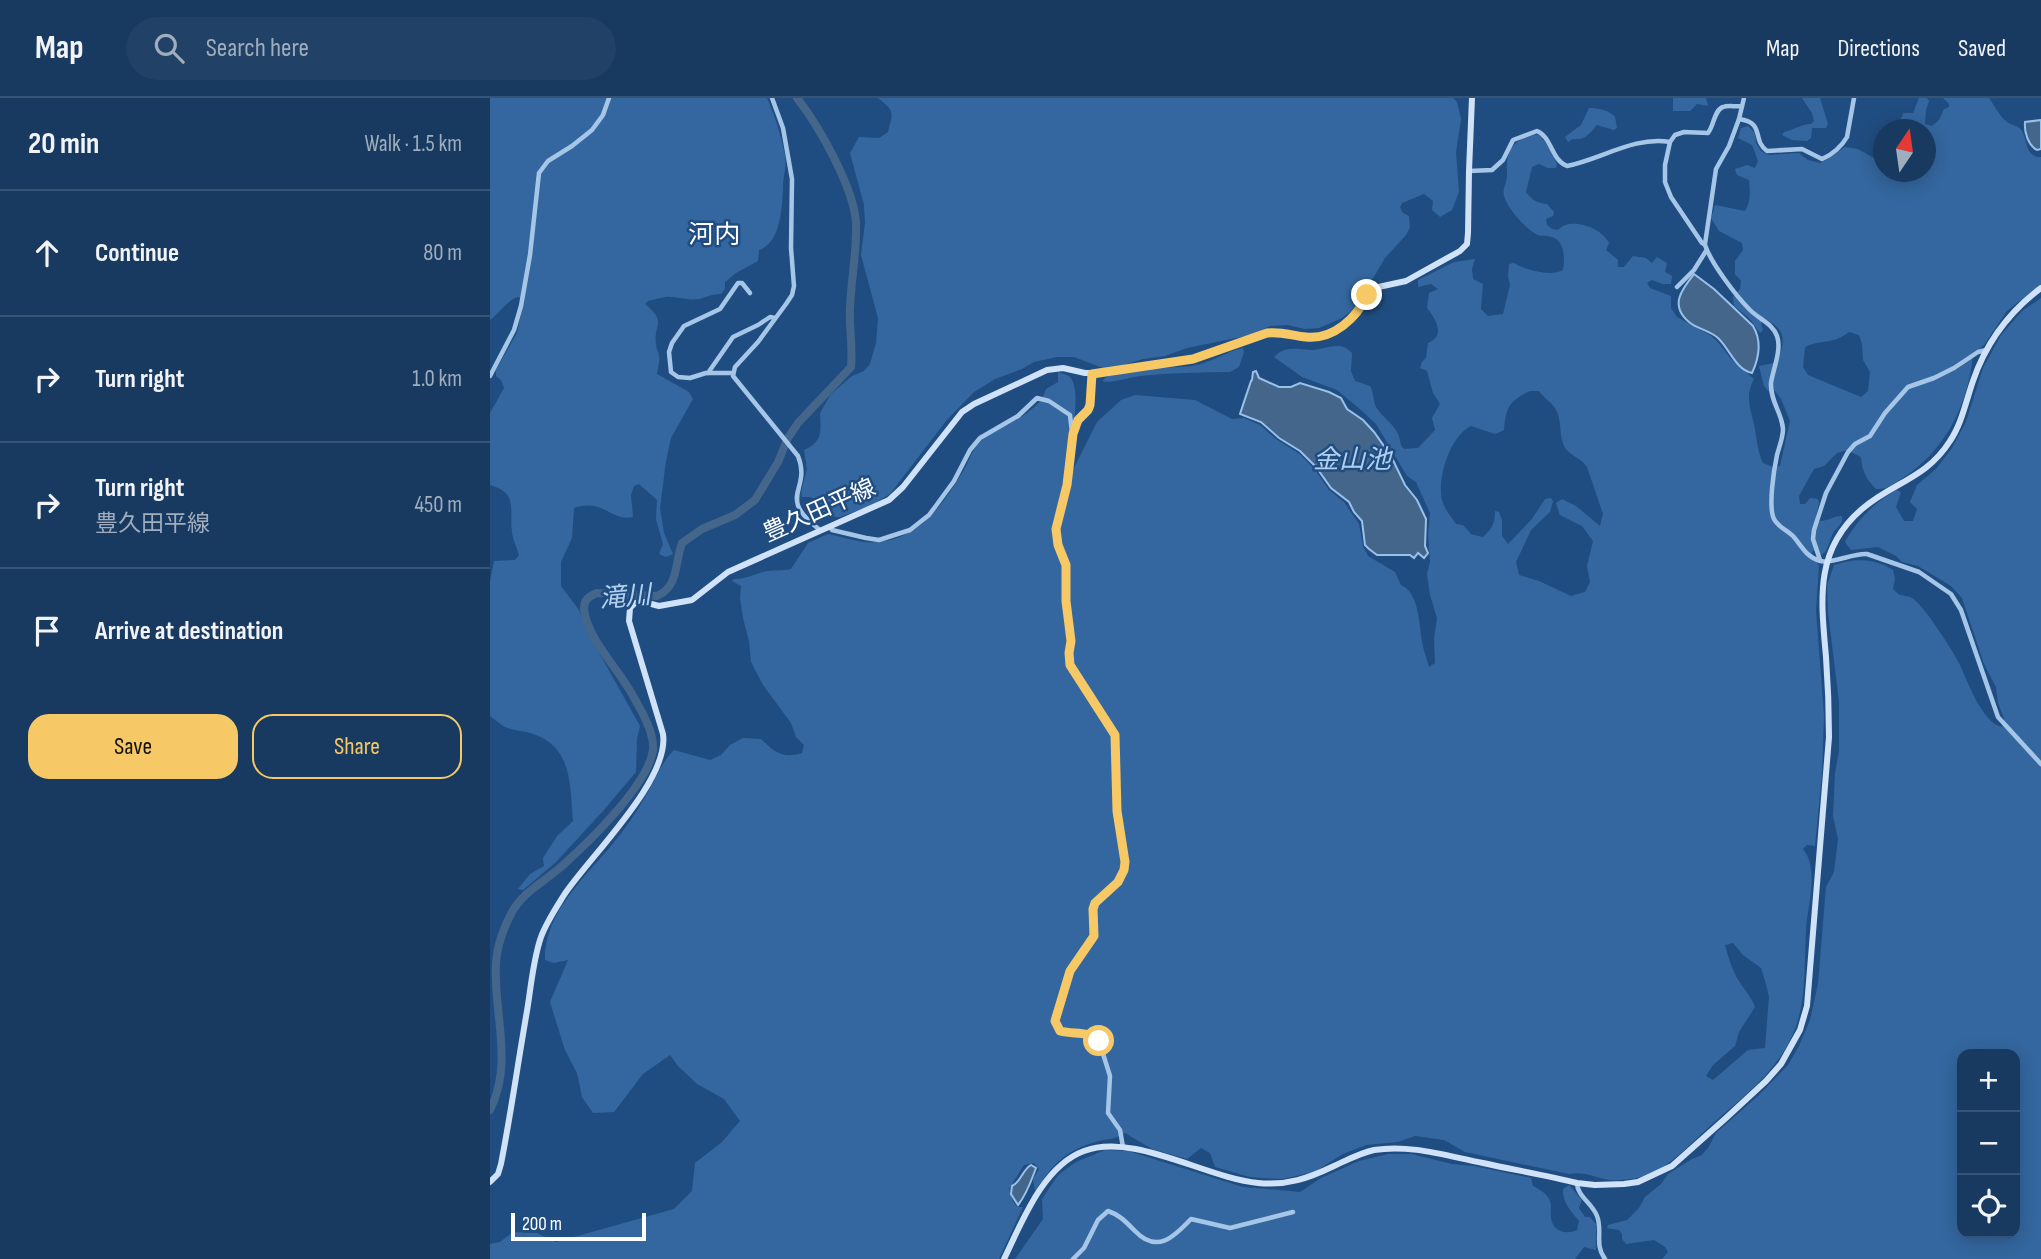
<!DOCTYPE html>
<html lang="en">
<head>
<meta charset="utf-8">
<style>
	body { margin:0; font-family:"Sofia Sans Condensed","Noto Sans JP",sans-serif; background:#214167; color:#f1f3f6 }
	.controls { position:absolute; right:21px; bottom:21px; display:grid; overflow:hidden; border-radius:14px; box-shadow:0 4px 18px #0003 }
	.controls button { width:63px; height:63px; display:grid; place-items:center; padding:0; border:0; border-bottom:2px solid #365476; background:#183a61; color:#f1f3f6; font:35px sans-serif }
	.compass { position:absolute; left:1383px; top:21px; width:63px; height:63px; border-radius:50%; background:#183a61; box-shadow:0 4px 18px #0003; rotate:13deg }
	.scale { position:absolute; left:21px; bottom:18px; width:135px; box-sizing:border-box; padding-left:7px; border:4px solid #fff; border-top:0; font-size:19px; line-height:24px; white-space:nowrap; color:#fff; -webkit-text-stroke:5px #204d81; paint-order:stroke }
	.stop { position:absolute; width:21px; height:21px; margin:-16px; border:5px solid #f6c866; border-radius:50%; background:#fff }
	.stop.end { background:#f6c866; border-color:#fff; box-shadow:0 2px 7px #0008 }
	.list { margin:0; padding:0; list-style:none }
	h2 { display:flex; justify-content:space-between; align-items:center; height:91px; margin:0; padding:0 28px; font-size:30px }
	h2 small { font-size:23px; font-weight:400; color:#9fadbd }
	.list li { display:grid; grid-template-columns:46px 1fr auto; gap:21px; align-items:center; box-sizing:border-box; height:126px; padding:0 28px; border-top:2px solid #365476 }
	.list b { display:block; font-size:26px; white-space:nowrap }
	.list p { margin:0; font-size:23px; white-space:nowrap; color:#9fadbd }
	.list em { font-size:23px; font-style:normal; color:#9fadbd }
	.actions { display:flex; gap:14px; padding:21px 28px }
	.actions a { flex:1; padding:16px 0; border:2px solid #f6c866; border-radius:21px; text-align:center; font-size:24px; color:#f6c866 }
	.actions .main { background:#f6c866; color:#111 }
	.icon { flex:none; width:38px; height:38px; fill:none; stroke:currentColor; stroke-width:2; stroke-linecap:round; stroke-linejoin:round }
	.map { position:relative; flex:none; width:1551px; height:1161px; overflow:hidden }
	header { display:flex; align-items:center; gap:42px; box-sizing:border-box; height:98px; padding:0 35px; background:#183a61; border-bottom:2px solid #365476 }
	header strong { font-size:33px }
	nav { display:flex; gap:38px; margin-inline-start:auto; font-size:24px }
	.search { width:490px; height:63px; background:#214167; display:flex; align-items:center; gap:18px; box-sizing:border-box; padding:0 24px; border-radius:38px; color:#9fadbd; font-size:26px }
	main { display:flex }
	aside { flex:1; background:#183a61 }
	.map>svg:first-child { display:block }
	.green { fill:#34679f; fill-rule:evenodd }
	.water { fill:#44668b; stroke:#99c1ea; stroke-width:2 }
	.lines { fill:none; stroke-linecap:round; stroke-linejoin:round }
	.river { stroke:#44668b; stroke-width:8 }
	.street { stroke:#a6c6e8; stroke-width:4.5 }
	.secondary { stroke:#d0e2f7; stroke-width:6 }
	.route { stroke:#f6c866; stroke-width:9 }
	.labels { text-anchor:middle; stroke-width:5; stroke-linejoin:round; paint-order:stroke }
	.street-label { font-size:24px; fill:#fff; stroke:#204d81 }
	.neighbourhood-label { font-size:26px; fill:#fff; stroke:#204d81 }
	.water-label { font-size:26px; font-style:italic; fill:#b1d0f0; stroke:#204d81 }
</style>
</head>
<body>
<header>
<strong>Map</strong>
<div class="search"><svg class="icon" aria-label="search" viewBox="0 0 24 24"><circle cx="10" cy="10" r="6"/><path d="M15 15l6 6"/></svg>Search here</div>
<nav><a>Map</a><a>Directions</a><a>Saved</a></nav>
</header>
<main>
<aside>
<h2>20 min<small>Walk · 1.5 km</small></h2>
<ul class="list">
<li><svg class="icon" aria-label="ahead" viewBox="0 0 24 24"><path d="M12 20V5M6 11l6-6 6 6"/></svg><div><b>Continue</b></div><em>80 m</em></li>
<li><svg class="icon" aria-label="right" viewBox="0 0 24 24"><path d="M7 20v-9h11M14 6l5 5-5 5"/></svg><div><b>Turn right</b></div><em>1.0 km</em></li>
<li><svg class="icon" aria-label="right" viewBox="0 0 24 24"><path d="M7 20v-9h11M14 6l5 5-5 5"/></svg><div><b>Turn right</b><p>豊久田平線</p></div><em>450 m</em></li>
<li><svg class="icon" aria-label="arrive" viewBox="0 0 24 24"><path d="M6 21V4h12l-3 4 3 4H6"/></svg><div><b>Arrive at destination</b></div></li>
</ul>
<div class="actions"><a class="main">Save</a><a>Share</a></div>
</aside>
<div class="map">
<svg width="1551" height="1161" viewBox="0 0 1551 1161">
	<rect width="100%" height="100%" fill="#204d81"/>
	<g class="green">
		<path d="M0 0H277C285 18 291 37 295 57 297 71 293 77 293 90 292 109 291 145 269 152L268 163 246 175 235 184V191L231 196C222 196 217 199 209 201 197 203 186 198 175 199 169 200 164 202 158 203L155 206C178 225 163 225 166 247 166 251 169 254 169 258 170 263 168 270 167 276L199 294 203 301 181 340 176 363 170 410 174 435 183 456 176 459 169 456 173 446 166 421 167 402 149 386 144 388 141 397 143 419C122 424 113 400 84 410L82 440 71 464V488L89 512 98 535 150 628 147 641 146 674 113 713 65 765 33 792 28 791 40 776 54 768 53 760 67 738 83 723C80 690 83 651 46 637 36 633 23 633 13 628 9 625 4 621 0 618V483L4 463 25 462 29 457C27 450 23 442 22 434 19 412 29 395 0 387V315L14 290 11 282 6 278V272L27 235 34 202 28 199C16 203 10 215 0 222Z"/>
		<path d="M388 0H963L967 4 971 21 966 54 969 94 962 112 950 119 942 112 943 103 934 96 912 105 910 109 913 115 919 118 920 129 916 137 895 160 866 209 852 220 829 230 814 231 798 227 780 228 761 237 697 250 675 258 653 261 627 269 613 270 584 259H567L544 264 532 271 505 281 484 294 456 323 400 396 380 408 350 419H341L325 411 327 405 321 399H312L311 394 317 371 314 352C333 344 331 332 330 315L341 296 362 278 374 273 380 266 386 245 388 220 371 157 375 125 374 107 360 55 369 39 389 40 398 34C403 14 405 13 388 0Z"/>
		<path d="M1183 0H1216L1218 8 1207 6 1200 13H1183Z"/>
		<path d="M1312 0H1330L1338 26 1336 30H1322L1321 40 1317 43 1302 42 1292 37 1294 34C1304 32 1311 26 1321 26L1324 23 1322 15Z"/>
		<path d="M1429 0H1437L1439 3 1436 12 1435 26 1442 28 1449 22 1454 11 1459 9V6L1453 0H1499C1504 7 1510 19 1517 24 1523 28 1528 27 1532 33 1538 44 1535 59 1551 59V186L1517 213 1494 247 1483 257C1478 307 1455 354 1411 381 1403 386 1396 392 1386 391 1376 381 1372 373 1371 359L1357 352 1347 355 1334 368 1324 371 1309 398 1310 406H1315L1320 400 1328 401 1329 405 1326 418 1329 423C1338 423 1344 418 1352 418V424L1343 435 1336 453 1332 457 1324 452 1319 459 1329 467 1326 513 1334 618 1332 676 1325 748 1317 747 1313 751C1330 772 1317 808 1316 833 1314 869 1317 906 1302 938 1286 975 1249 1002 1220 1028 1205 1042 1189 1058 1172 1070 1165 1074 1155 1078 1147 1080 1139 1081 1128 1083 1120 1082 1105 1080 1096 1073 1079 1076L975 1054 954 1042 925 1038 908 1044 876 1047 853 1056 824 1074 792 1081 760 1079 725 1069 720 1055 711 1050 697 1061 662 1051 635 1035C625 1042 620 1040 609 1043 575 1052 564 1065 545 1093L543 1081 549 1071 544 1065 534 1067 519 1091 523 1103 527 1109H533L509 1161H0V1146L10 1144 23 1134 47 1135 66 1144 184 1111 202 1093 205 1065 232 1044 250 1023 234 1001 207 986 188 968 180 957 153 976 124 1014 103 1015 92 999 87 975 75 952 60 904 78 862 64 865 55 862C54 809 106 771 135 730 143 719 151 706 158 694 166 679 172 664 184 652L220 662 231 657 240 647 253 640 271 641C285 654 292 661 312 655L314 647 306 639 301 625 273 587 261 564 259 543 253 520 250 500 251 488 242 483 244 481C259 481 265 475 278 473 286 472 293 473 301 471L318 445 338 436C350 438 363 443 375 444 423 447 448 414 471 377 479 365 482 349 494 340 513 325 549 317 556 291L568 284V274C571 275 577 277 579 278 594 292 579 345 577 364L583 372 607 324 631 302 645 297 705 302 742 321 754 320 770 327 786 341 811 357 825 372 839 392 854 404 869 426 873 448 878 458 905 474 911 487C929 495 929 525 932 543 933 551 937 561 939 569L945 565 944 541 947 520 940 497 937 476 940 464 938 437 940 415 926 384 917 378 886 326 871 312 847 292 812 279 784 259C795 248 806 251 820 252 835 252 850 241 862 255L861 273 865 283 880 288C884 295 883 302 886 309 892 319 903 325 908 336 911 342 909 346 914 351L928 350 945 332 942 320 950 306 943 295 937 273 930 270 932 264 936 260 938 245C956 238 946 221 937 210L939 195 948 191 941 186 928 189V182L964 164 985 161 982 171 983 181 993 186 991 211 998 218 1013 216 1020 187 1018 178 1019 166 1024 165C1035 172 1060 179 1073 172 1075 161 1075 143 1062 139 1056 137 1051 139 1046 136 1034 129 1018 111 1014 98 1012 91 1017 85 1017 77 1017 66 1016 61 1021 51 1027 41 1038 36 1049 37L1057 46 1067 66 1066 70H1058L1049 66 1042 69 1036 94C1042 102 1047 105 1057 106L1064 114 1063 118 1056 121 1057 127 1062 131 1068 132C1081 118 1112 130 1119 145L1116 152 1128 162V169H1134L1143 158 1156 160 1162 165 1167 159 1177 165 1175 174 1182 178 1181 186H1173L1162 182 1157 185 1160 190 1181 198V210L1187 219 1220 237 1228 244 1241 261 1264 281C1255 297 1260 309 1264 326 1267 340 1267 353 1273 365L1283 369 1290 368 1300 323 1291 301 1285 293H1278L1274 288 1269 268 1288 264C1295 241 1297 233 1274 220L1271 226 1273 232 1270 235 1259 220 1244 208 1243 199 1250 191 1251 183 1245 176V163L1253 152 1252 145 1229 133 1221 120 1225 107 1255 113C1261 104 1260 93 1259 82L1247 77 1245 71 1257 67 1265 70 1268 63 1262 47 1248 40 1251 30 1258 28 1265 35 1266 45 1271 53 1278 57 1309 55 1318 62 1330 65 1355 49 1368 51 1393 65 1394 74H1436V32L1416 31 1411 21 1413 15H1423ZM1359 234 1369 237 1372 246 1373 262 1380 274 1378 293 1371 299 1318 277 1313 269 1315 249C1332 241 1342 247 1359 234ZM1040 293H1049C1054 300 1061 304 1065 310 1073 322 1068 338 1075 350 1081 358 1091 360 1097 369L1113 416 1110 428 1086 408 1072 401 1066 405 1070 417 1092 428 1103 443 1097 468 1100 484 1095 494 1081 498 1049 483 1029 477 1026 464 1041 432 1060 414 1063 403 1061 400 1055 401 1042 421 1018 446 1012 438V422L1009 414 1005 413C1005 425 1002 431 993 439L981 436 973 427 966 426C961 419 954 410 952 402 947 380 960 338 981 328L1005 336 1014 332C1016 309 1019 303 1040 293ZM1243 845 1253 857 1271 870 1276 886 1279 899 1275 950 1258 952 1223 982 1216 978 1223 967 1245 948 1249 934 1265 909C1261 898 1253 890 1247 880 1241 869 1238 858 1235 847Z"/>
		<path d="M1099 10C1108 10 1119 12 1125 19L1127 30 1124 32 1107 27C1100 35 1095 43 1083 41L1078 44 1075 39 1091 27Z"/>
		<path d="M1551 200V1161H1172L1178 1154 1175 1149 1164 1142 1136 1146 1132 1141V1136L1129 1132 1117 1130 1118 1127 1137 1122 1149 1110 1155 1099 1171 1086 1178 1076 1202 1061 1212 1057 1218 1050 1226 1035 1269 997 1298 967 1309 948 1320 922 1328 886 1336 789 1344 774 1348 741 1343 718 1345 675 1349 653V604L1338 514 1337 487 1344 467C1365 460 1384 460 1403 472L1405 481 1403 491C1411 500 1413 496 1422 500 1434 507 1463 553 1470 567 1478 584 1492 625 1512 629L1514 620 1508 605 1506 589 1494 566 1472 500 1461 488 1428 468 1412 464 1406 458 1388 449 1361 452 1355 444C1368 421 1384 405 1406 392L1411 394 1406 409 1414 423H1423L1427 411 1420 404 1427 387 1446 371 1462 350 1476 324 1493 270 1511 237 1532 213ZM1472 956H1525V1135H1472Z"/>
		<path d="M753 250 754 254 749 269 740 274C710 274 680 275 650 278 640 279 619 286 612 283 627 267 680 271 702 268 721 265 735 254 753 250Z"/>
		<path d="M615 1052 638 1053 753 1089 789 1092 810 1094 831 1080 869 1063 898 1056H921L962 1066 984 1068 1041 1080 1043 1088C1049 1091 1058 1096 1060 1103 1062 1108 1060 1115 1061 1120 1063 1134 1076 1137 1087 1132L1089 1123C1081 1113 1072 1104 1073 1091L1079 1087 1092 1102 1089 1110 1095 1119H1100L1106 1126V1152L1094 1149 1085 1161H525L553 1121 552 1101 568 1077 586 1064Z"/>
	</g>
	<g class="water">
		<path d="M1551 22V51L1547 52C1538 47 1534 34 1535 24Z"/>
		<path d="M1204 176 1224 191 1263 228C1272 243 1269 260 1262 275 1246 272 1239 250 1228 240 1219 232 1207 231 1199 224 1179 207 1192 191 1204 176Z"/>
		<path d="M766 273 769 280 789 289H801L810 285 839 294 851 300 857 311 873 322 884 334 901 358 915 387 927 402 936 421 935 448 938 455 934 460 928 455 924 460 920 457H887L879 451 875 447 872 423 864 414 859 404 841 390 826 369 810 353 789 340 771 324 750 316 761 283 762 282 763 274Z"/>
		<path d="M541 1067 546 1070C541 1083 537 1096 528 1107L521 1096 522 1088C532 1083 532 1072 541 1067Z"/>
	</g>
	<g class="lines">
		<path class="river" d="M0 1012C24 964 3 915 6 865 7 848 14 829 22 814 33 794 55 783 72 768 99 744 158 687 163 652 164 639 158 627 153 616 148 607 143 597 137 588 124 567 95 535 94 510 94 501 100 498 107 495L167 498C189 489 185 463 192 445L212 431 245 417 265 402 288 364 298 340 308 325 361 269C363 250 359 230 360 210 361 182 367 154 366 125 364 90 329 28 307 0"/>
		<g class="street">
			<path d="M282 0 293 30 302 81 301 150 304 188 302 197 296 206 268 244 245 269 243 278 308 358C322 393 285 398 330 432"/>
			<path d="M1252 8C1246 9 1238 7 1233 9 1224 12 1224 28 1218 35L1194 34 1185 37 1180 44 1175 67V84L1181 99 1212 145 1215 147C1221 165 1246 198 1260 212 1269 221 1283 226 1287 238 1292 252 1283 271 1281 285 1280 303 1292 315 1293 331 1293 340 1289 349 1287 357 1284 371 1278 409 1284 421 1288 429 1297 432 1303 438 1312 448 1316 459 1330 463 1344 466 1362 455 1377 456L1429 474 1461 496 1471 512 1508 619 1551 666"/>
			<path d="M1249 21C1276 25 1261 41 1277 53L1312 51 1332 61C1342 57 1352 48 1357 39L1364 0"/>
			<path d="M979 73 1002 72 1013 62 1023 42 1047 33C1062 39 1061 62 1077 68 1112 61 1144 38 1180 44"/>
			<path d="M1215 146 1226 71 1239 48 1249 21 1254 0"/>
			<path d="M1187 189 1204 172 1216 153"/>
			<path d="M218 275 243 239 268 227 280 219 285 220"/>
			<path d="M243 275H216L200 280 188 279 181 274 179 254 182 245 194 228 230 211 248 185H252L260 195"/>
			<path d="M0 278 24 232 31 208 40 157 49 75 58 63 82 48 102 32 113 17 119 0"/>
			<path d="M583 335 588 322 598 312 600 307 602 276"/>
			<path d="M340 429 342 432 376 440 389 442 420 432 439 417 445 409 464 383 480 352 490 340 528 318 547 300 559 303 580 317 583 343 577 387 566 431 568 447 576 467V503L581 543 579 560 584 575 625 637 627 713 636 764 634 772 628 784 605 805 603 811 604 838 580 873 565 923 570 933C584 937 597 932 609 943L620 978 618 1015 630 1032 633 1049"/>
			<path d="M1330 462 1323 441 1324 432 1336 395 1358 354 1365 346 1380 338 1395 315 1418 289 1444 280 1464 270 1488 254 1496 252"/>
			<path d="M1087 1085C1087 1098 1102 1105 1107 1118 1113 1133 1104 1147 1115 1161"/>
			<path d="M583 1161 594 1150 608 1122 618 1113C630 1117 636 1124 645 1133 667 1156 684 1139 701 1121L740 1130 803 1114"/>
		</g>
		<g class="secondary">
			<path d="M0 1084 8 1076 11 1066C21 1015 28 964 37 913 41 889 43 862 51 839 56 825 66 810 74 797 100 758 180 682 173 636L139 523 140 510 145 505 154 504 169 508 202 502 238 474 399 402 413 389 472 314 484 306 557 272 573 270 595 275H614L703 261 777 235 785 234 816 239H830L847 231 865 218 877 197 884 190 916 183 970 153 977 146 978 135 979 73 982 0"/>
			<path d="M514 1161C532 1124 553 1068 594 1053 643 1034 716 1080 768 1085 797 1088 819 1080 844 1068 857 1062 870 1055 884 1052 920 1046 957 1058 993 1065 1024 1072 1056 1077 1087 1085L1105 1087 1134 1086 1148 1084 1182 1068 1236 1020 1276 983 1291 966 1310 932 1317 908 1339 639C1339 612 1338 586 1336 559 1331 502 1324 452 1372 411 1403 384 1436 381 1460 343 1472 325 1476 303 1483 283 1496 245 1519 214 1551 190"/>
		</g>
	</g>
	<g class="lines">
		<path class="route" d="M609 943C597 932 585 937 570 933L565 923 580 873 604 838 603 811 605 805 628 784 634 772 635 764 627 713 625 637 580 567 579 555 581 543 576 503V467L568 447 566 431 577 387 583 336 588 322 598 312 600 307 602 276 703 261 777 235C791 233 803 238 816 239 843 242 867 220 877 197"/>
	</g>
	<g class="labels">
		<g class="street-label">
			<text transform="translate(329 412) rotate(-24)" y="8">豊久田平線</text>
		</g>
		<g class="neighbourhood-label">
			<text x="224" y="145">河内</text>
		</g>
		<g class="water-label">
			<text x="862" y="370">金山池</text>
			<text transform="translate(135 498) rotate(-5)" y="9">滝川</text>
		</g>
	</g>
</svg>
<div class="controls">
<button>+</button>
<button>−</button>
<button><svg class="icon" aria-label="locate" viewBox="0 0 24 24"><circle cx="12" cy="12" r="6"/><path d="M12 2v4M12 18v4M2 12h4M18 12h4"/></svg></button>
</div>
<svg class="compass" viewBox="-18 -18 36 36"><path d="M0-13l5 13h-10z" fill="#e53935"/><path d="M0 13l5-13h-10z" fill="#9fadbd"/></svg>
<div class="scale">200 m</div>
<div class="stop" style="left:609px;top:943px"></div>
<div class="stop end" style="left:877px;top:197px"></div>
</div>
</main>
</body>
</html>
